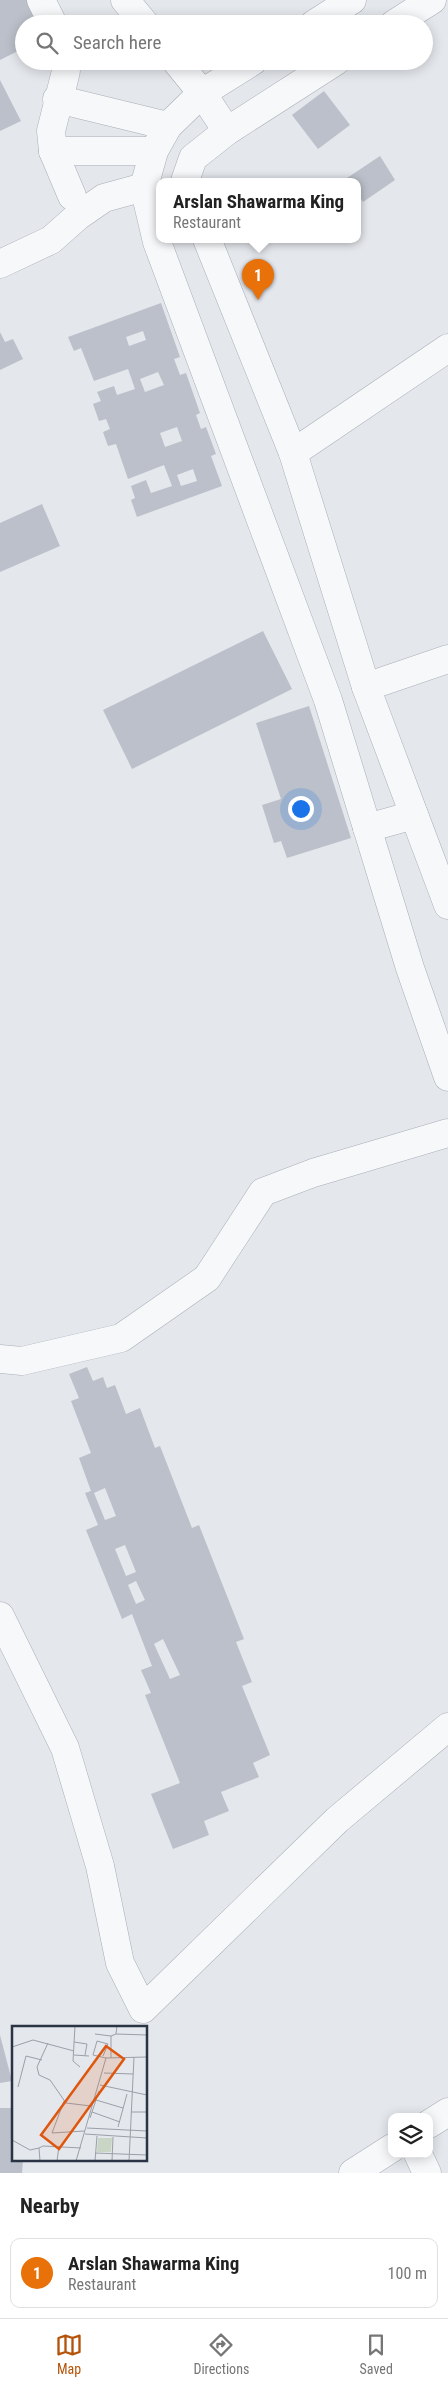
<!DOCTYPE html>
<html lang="en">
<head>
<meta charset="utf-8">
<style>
	body { margin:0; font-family:"Roboto Condensed",sans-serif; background:#f6f6f6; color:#222 }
	.controls { position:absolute; right:15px; bottom:15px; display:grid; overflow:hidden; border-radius:10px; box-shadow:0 2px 12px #0003 }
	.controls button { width:45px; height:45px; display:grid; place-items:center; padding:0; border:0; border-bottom:1px solid #e0e0e0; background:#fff; color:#222; font:25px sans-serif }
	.you { position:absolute; left:300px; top:808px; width:18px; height:18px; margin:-12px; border:4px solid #fff; border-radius:50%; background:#1a73e8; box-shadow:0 0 0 8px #1a73e833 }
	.badge { display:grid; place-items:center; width:32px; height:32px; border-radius:50%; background:#b45309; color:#fff; font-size:16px; font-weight:700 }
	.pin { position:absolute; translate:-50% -41px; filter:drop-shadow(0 1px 2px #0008) }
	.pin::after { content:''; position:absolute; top:26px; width:18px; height:15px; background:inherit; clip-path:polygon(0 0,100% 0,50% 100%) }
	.popup { position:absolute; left:156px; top:178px; width:205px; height:65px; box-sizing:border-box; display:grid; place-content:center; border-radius:10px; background:#fff; filter:drop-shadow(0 1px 4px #0005); font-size:16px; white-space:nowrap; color:#767676 }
	.popup b { font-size:19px; color:#222 }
	.popup::after { content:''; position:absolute; left:50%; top:100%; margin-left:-10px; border:10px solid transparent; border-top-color:#fff }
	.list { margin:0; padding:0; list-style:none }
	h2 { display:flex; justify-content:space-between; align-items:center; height:65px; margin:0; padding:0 20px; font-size:21px }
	h2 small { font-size:16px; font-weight:400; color:#767676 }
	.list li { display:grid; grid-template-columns:32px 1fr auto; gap:15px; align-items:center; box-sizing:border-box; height:70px; margin:0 10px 10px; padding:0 10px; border:1px solid #e0e0e0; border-radius:10px }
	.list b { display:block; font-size:19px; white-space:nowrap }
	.list p { margin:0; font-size:16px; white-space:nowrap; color:#767676 }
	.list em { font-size:16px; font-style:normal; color:#767676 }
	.icon { flex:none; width:28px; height:28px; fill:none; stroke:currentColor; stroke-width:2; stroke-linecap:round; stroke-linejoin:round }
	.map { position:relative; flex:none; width:448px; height:2173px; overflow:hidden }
	.search { position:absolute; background:#fff; box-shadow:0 2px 12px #0003; left:15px; right:15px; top:15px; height:55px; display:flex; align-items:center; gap:12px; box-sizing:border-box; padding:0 18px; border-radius:28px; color:#767676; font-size:19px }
	.sheet { height:145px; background:#fff }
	nav { display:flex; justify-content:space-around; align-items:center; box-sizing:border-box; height:70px; border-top:1px solid #e0e0e0; background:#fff; font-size:14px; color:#767676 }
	nav a { display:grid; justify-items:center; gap:2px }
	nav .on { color:#b45309 }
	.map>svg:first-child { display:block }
	.building { fill:#bbc0ca; fill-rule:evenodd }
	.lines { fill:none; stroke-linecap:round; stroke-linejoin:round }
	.minor-casing { stroke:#a9aeb7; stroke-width:29 }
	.tertiary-casing { stroke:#a9aeb7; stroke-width:29 }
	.minor { stroke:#f7f8fa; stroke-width:28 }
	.tertiary { stroke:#f7f8fa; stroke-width:28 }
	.inset-road { fill:none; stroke:#9a9fa9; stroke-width:1 }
	.view { fill:#df570f; fill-opacity:0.15; stroke:#df570f; stroke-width:2.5 }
	.inset-edge { fill:none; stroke:#2b3445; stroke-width:2.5 }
</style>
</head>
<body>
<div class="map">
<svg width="448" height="2173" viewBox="0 0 448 2173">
	<rect width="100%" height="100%" fill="#e4e7ec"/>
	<g class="building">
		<path d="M0 0H34L46 24H24V48L0 60Z"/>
		<path d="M0 80 21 121 0 131Z"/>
		<path d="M324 91 350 125 318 149 292 115Z"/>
		<path d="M380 156 395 180 363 202 357 193V181H349L347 178Z"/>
		<path d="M161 303 180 357 174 359 180 375 186 373 200 413 196 415 201 429 206 427 216 454 211 456 222 486 137 517 131 500 135 498 131 486 146 480 151 493 172 486 164 465 128 479 116 444 108 446 103 432 110 429 106 419 99 421 93 404 101 401 97 392 114 386 117 395 135 389 128 369 94 381 81 348 74 351 68 337ZM143 331 146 340 129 346 126 337ZM158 372 164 385 145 392 140 379ZM177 427 182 441 165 447 160 433ZM193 469 197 481 181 486 177 475Z"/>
		<path d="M0 332 5 342 13 339 23 359 0 370Z"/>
		<path d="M42 504 60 546 0 572V523Z"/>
		<path d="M263 631 292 689 132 769 103 710Z"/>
		<path d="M309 706 351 838 287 858 281 841 274 843 262 805 281 799 256 723Z"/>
		<path d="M87 1367 93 1381 103 1377 107 1388 115 1385 126 1414 140 1408 155 1448 160 1446 192 1528 199 1525 244 1639 236 1642 252 1682 242 1686 270 1755 253 1763 259 1777 221 1792 229 1811 204 1821 209 1835 173 1849 151 1794 180 1783 145 1695 151 1693 141 1670 152 1666 132 1614 122 1619 86 1530 98 1525 85 1493 91 1491 79 1458 91 1453 71 1401 79 1398 69 1374ZM105 1488 116 1516 105 1520 94 1493ZM125 1545 136 1572 126 1576 115 1549ZM136 1581 145 1600 136 1604 128 1585ZM163 1639 180 1675 170 1679 154 1644Z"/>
		<path d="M0 2035 12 2081 0 2083Z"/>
		<path d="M0 2108H14V2159H23L22 2173H0Z"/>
	</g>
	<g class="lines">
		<defs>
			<g id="minor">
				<path d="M41 0 53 24"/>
				<path d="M125 0 145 24"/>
				<path d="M64 61 66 71 51 131 53 151 72 196"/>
				<path d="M176 61 202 93 227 131"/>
				<path d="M57 99 168 126"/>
				<path d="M53 151H154"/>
				<path d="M0 264 51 240 78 216 104 198 144 187"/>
				<path d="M293 453 448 348"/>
				<path d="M366 687 448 659"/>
				<path d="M0 1359 22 1361 121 1338 207 1278 263 1192 313 1173 448 1133"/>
				<path d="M0 1616 65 1748 100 1866 120 1963 143 2009 337 1820 448 1727"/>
				<path d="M429 2124 448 2112"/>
				<path d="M418 2154 427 2173"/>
				<path d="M353 2173 392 2148"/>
			</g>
			<g id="tertiary">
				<path d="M314 24 352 0"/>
				<path d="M394 24 432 0"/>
				<path d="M253 61 202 93 168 126 154 151 144 187 157 242 328 700 410 968 448 1077"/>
				<path d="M185 181 193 158 227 131 336 61"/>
				<path d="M207 239 293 453 366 687 448 905"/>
				<path d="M367 828 414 815"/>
			</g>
		</defs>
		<use href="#minor" class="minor-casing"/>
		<use href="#tertiary" class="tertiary-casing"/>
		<use href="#minor" class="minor"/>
		<use href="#tertiary" class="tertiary"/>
	</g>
	<g transform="translate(12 2026)">
		<rect width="135" height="135" fill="#e4e7ec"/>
		<path d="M86 112H100L99 126H85Z" fill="#c9d6c5"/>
		<path class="inset-road" d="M63 0 61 35 68 41M105 0 104 8 135 9M83 8 99 10M62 16 75 18 73 29M36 17 25 41 27 49 38 54 54 77 79 80M0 21 21 14 62 25M62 29 77 30M91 30 96 18 85 15 81 29 94 32M99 32V10L104 8M92 47 121 48M88 59 135 69M6 61 14 30 30 34M84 74 111 82M52 75 40 107 72 105M80 86 108 96M119 86H135M78 92 87 65M106 101 115 68M75 102 135 105M73 108 135 112M0 114 18 124 27 122M83 127 135 129M28 135 27 122 31 120 69 122M45 135 47 120M64 135 94 32 135 31M83 135 85 110M100 135 101 111M117 135 122 31"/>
		<path class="view" d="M94 20 112 33 47 123 29 109Z"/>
		<rect width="135" height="135" class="inset-edge"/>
	</g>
</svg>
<div class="controls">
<button><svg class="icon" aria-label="layers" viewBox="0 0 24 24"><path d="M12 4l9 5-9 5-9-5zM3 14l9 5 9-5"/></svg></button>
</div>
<div class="you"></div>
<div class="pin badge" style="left:258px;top:300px;background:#e8710a">1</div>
<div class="popup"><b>Arslan Shawarma King</b>Restaurant</div>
<div class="search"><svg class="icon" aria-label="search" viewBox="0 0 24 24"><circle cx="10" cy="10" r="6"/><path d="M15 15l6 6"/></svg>Search here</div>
</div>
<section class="sheet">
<h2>Nearby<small></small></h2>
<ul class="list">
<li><span class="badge" style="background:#e8710a">1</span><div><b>Arslan Shawarma King</b><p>Restaurant</p></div><em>100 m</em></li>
</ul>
</section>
<nav>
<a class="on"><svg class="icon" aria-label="map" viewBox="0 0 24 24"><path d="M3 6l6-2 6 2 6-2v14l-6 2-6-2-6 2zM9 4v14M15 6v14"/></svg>Map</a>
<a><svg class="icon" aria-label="directions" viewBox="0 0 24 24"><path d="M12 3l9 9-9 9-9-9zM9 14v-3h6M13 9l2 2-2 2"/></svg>Directions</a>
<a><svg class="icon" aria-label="saved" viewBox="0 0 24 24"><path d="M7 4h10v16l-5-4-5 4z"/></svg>Saved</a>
</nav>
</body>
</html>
